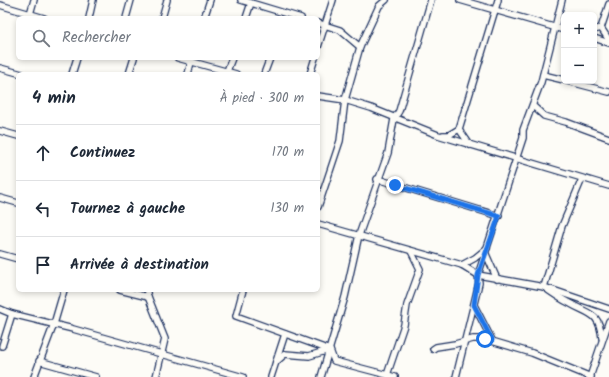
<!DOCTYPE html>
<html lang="fr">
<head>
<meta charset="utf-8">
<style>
	body { margin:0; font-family:Kalam,sans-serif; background:#f2f2f3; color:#1f2937 }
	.controls { position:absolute; right:12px; top:12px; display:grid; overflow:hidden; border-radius:6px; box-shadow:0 2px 6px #0003 }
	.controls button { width:36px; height:36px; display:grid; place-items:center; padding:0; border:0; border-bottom:1px solid #e0e1e3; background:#fff; color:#1f2937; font:20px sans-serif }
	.stop { position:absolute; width:12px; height:12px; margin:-9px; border:3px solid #1a73e8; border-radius:50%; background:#fff }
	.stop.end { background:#1a73e8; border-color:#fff; box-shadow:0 1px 4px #0008 }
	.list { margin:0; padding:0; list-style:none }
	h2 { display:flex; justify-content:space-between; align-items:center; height:52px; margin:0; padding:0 16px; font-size:17px }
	h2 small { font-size:13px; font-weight:400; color:#747a83 }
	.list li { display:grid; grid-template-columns:26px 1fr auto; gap:12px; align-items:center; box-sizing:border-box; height:56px; padding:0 16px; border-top:1px solid #e0e1e3 }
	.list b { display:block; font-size:15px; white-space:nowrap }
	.list em { font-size:13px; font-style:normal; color:#747a83 }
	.icon { flex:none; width:22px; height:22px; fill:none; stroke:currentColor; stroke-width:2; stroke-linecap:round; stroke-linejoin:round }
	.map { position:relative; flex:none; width:609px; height:377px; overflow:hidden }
	.search { position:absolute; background:#fff; box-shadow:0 2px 6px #0003; left:16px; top:16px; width:304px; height:44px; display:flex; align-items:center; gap:10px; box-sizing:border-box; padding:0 14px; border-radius:6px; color:#747a83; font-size:15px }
	.panel { position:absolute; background:#fff; box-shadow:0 2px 6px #0003; left:16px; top:72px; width:304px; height:220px; border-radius:6px }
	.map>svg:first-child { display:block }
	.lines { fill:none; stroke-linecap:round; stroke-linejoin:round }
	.minor-casing { stroke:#1b2f5e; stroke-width:8 }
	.minor { stroke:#fdfcf7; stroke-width:5.5 }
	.route { stroke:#1a73e8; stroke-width:5 }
</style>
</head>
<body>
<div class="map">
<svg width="609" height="377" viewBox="0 0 609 377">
	<rect width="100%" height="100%" fill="#fdfcf7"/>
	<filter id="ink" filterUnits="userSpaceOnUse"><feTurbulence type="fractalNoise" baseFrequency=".025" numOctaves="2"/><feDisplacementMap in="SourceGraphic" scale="8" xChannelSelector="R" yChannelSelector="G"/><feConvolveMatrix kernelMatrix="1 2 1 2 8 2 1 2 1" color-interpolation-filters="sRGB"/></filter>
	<g filter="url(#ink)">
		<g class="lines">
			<defs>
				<g id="minor">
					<path d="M241 0 301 18"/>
					<path d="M460 0 564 30"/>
					<path d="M0 5 44 18"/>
					<path d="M30 14 34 0"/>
					<path d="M89 18 93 0"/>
					<path d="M126 18 131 0"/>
					<path d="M162 18 167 0"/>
					<path d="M204 18 210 0"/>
					<path d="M246 18 251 3"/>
					<path d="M318 23 340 30 360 47"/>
					<path d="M601 28 609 4"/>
					<path d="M601 28 609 40"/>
					<path d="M594 30 601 28"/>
					<path d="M594 38 609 43"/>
					<path d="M318 47 333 0"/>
					<path d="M178 58 236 74"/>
					<path d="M0 68 22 74"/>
					<path d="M227 71 232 58"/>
					<path d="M72 74 77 58"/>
					<path d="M129 74 134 58"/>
					<path d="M188 74 192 58"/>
					<path d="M264 74 270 58"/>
					<path d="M310 74 315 58"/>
					<path d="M543 75 564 80"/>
					<path d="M567 81 609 92"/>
					<path d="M318 96 345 100 371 108 438 135 609 186"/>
					<path d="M533 106 544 116 566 122 609 138"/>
					<path d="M0 131 18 136"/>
					<path d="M443 135H449L459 129"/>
					<path d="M470 145 459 129 498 0"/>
					<path d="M377 179 499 216"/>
					<path d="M582 179 562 226 544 287C552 293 561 299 571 304 590 315 599 312 602 338"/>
					<path d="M0 198 18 203"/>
					<path d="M318 207 340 141 345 100 360 47 379 6 386 0"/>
					<path d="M318 224 462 265 478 275 544 287 609 309"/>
					<path d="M0 254 18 259"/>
					<path d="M486 254 497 279"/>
					<path d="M462 265 475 258 487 248"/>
					<path d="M120 290 148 297"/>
					<path d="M147 290V294L165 339 156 377"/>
					<path d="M243 290 236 316 330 350 334 361 395 377"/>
					<path d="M474 305 492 340"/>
					<path d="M0 309 12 314 73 329 243 377"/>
					<path d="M2 346 12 314"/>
					<path d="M433 349 436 347 455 344 473 339H485L532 353 591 377"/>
					<path d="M39 361 96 377"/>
					<path d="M276 362 285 354 309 356 329 350"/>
					<path d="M387 375 404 325 407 305 420 269 411 251"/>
					<path d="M34 377 54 324 64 290"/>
					<path d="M271 377 285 334"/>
					<path d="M321 377 345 297 359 235 388 153 394 119 399 111 431 0"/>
					<path d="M456 377 479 283 478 275 523 138V130L541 82 562 0"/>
					<path d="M590 377 609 321"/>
				</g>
			</defs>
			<use href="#minor" class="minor-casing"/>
			<use href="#minor" class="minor"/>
		</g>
	</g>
	<g class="lines" filter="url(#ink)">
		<path class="route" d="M395 185 499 216 478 275 474 305 492 340 485 339"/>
	</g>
</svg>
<div class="controls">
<button>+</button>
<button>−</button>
</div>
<div class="stop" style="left:485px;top:339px"></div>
<div class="stop end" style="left:395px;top:185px"></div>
<div class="search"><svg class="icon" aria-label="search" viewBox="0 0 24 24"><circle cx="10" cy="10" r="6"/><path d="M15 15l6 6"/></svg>Rechercher</div>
<section class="panel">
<h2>4 min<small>À pied · 300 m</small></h2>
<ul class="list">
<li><svg class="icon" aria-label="ahead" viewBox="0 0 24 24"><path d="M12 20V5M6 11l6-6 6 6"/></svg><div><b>Continuez</b></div><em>170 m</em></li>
<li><svg class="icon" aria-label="left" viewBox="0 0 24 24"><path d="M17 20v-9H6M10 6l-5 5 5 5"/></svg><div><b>Tournez à gauche</b></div><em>130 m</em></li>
<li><svg class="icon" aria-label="arrive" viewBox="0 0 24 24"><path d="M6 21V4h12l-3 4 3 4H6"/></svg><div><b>Arrivée à destination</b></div></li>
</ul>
</section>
</div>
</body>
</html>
